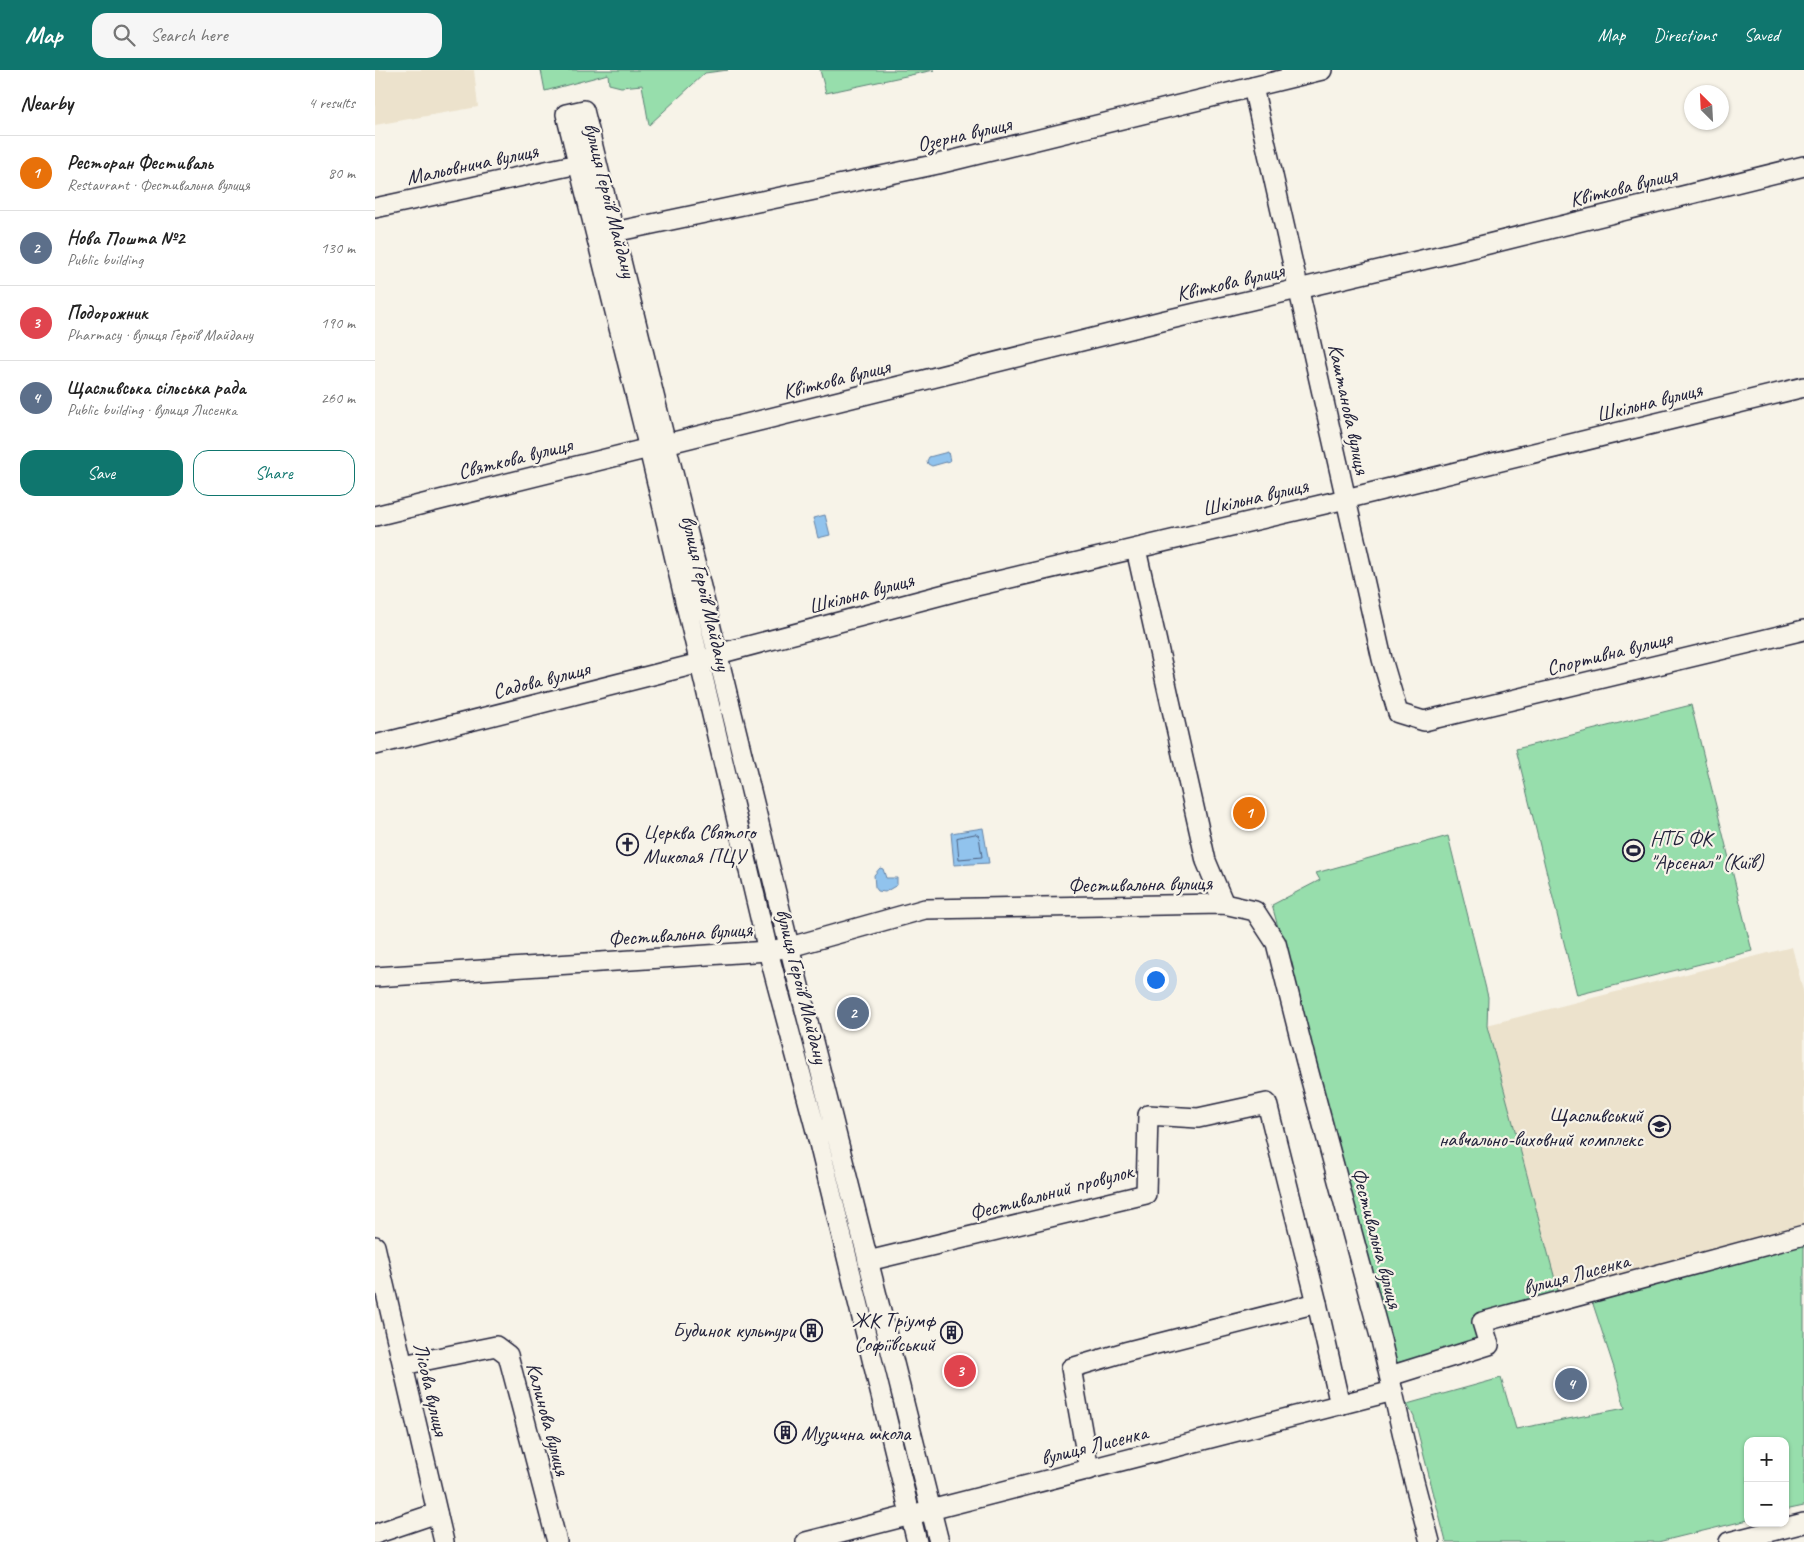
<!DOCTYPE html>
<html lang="en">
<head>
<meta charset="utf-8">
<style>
	body { margin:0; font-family:Caveat,sans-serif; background:#f6f6f6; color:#222 }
	.controls { position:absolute; right:15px; bottom:15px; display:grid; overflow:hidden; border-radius:10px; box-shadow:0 1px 4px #0004 }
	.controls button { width:45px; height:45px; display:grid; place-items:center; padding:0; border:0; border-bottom:1px solid #e0e0e0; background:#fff; color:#222; font:25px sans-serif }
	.compass { position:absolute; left:1309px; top:15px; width:45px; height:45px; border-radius:50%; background:#fff; box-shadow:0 1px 4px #0004; rotate:336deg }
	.you { position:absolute; left:780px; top:909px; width:18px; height:18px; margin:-12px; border:4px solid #fff; border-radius:50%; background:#1a73e8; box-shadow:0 0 0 8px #1a73e833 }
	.badge { display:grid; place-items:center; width:32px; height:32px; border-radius:50%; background:#0f766e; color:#fff; font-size:16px; font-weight:700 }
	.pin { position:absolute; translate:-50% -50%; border:2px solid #fff; box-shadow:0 1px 5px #0006 }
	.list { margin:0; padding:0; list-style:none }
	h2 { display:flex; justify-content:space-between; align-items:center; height:65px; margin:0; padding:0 20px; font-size:21px }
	h2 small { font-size:16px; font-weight:400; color:#767676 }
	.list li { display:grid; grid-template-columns:32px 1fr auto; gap:15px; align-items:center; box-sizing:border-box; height:75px; padding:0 20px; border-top:1px solid #e0e0e0 }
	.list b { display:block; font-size:19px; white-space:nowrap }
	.list p { margin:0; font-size:16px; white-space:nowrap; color:#767676 }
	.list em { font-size:16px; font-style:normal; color:#767676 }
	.actions { display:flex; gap:10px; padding:15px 20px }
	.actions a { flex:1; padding:11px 0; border:1px solid #0f766e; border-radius:15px; text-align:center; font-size:18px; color:#0f766e }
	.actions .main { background:#0f766e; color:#fff }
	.icon { flex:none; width:28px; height:28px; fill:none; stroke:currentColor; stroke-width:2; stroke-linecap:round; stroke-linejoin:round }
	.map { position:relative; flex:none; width:1429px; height:1472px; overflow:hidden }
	header { display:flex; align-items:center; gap:30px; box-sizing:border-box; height:70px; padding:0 25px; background:#0f766e; color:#fff }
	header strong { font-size:24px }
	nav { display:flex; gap:28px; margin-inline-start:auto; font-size:18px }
	.search { width:350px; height:45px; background:#f6f6f6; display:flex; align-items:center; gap:12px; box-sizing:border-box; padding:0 18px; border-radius:15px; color:#767676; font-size:19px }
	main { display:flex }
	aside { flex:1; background:#fff }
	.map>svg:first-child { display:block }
	.built { fill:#ece2cc }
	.green { fill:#97deac; stroke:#5c8074 }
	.water { fill:#91c3ed; stroke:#6583a6 }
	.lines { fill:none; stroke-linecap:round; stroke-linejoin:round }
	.shore { stroke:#4e6282; stroke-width:1 }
	.minor-casing { stroke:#22223b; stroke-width:22 }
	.minor { stroke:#f7f3e8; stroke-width:19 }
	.labels { text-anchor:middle; stroke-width:4.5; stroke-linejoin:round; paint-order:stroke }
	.street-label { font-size:21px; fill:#22223b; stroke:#f7f3e8 }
	.poi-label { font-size:21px; fill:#22223b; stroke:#f7f3e8; text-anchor:start }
</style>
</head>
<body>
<header>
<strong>Map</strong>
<div class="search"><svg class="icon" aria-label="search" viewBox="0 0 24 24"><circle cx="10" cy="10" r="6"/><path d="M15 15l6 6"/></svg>Search here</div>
<nav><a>Map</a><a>Directions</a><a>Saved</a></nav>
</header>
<main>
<aside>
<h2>Nearby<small>4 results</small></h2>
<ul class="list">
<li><span class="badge" style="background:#e8710a">1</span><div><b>Ресторан Фестиваль</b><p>Restaurant · Фестивальна вулиця</p></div><em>80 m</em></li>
<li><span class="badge" style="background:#5c6f8a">2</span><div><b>Нова Пошта №2</b><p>Public building</p></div><em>130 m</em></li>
<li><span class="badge" style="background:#e0444e">3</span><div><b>Подорожник</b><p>Pharmacy · вулиця Героїв Майдану</p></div><em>190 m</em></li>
<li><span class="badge" style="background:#5c6f8a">4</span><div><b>Щасливська сільська рада</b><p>Public building · вулиця Лисенка</p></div><em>260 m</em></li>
</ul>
<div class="actions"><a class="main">Save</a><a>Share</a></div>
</aside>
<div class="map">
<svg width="1429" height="1472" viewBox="0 0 1429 1472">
	<rect width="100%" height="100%" fill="#f7f3e8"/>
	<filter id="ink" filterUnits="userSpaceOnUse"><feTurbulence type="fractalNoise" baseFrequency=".02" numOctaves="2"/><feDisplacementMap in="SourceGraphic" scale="10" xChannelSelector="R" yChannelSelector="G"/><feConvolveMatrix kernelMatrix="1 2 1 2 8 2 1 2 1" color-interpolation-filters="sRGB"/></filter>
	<g filter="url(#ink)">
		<g class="built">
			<path d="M0 0H99L103 37 0 55Z"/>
			<path d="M1417 877 1429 924V1159L1184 1224 1112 955Z"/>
		</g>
		<g class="green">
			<path d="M166 0H353L330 3 274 55 267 15 246 17 234 14 233 4 170 21Z"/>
			<path d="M445 0H559L451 23Z"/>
			<path d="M1316 635 1377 881 1202 925 1141 679Z"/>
			<path d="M1073 766 1113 927 1112 956 1184 1224 1101 1247 1110 1270 1021 1293 897 835 945 810 941 803Z"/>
			<path d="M1429 1173V1436L1410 1440V1371H1373V1450L1283 1472H1071L1039 1347 1032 1334 1126 1308 1141 1359 1250 1338 1239 1298 1216 1228Z"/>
		</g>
		<g class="water">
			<path d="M573 382 575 391 557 396 553 394 552 391 554 387Z"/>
			<path d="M450 445 455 465 443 468 438 448Z"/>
			<path d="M608 758 614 793 579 795 576 763Z"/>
			<path d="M505 798 508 799 511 808H522V815L510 822 503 821 500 817 499 805Z"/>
		</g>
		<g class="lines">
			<path class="shore" d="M601 764 604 766 607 787 584 789 582 768Z"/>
			<defs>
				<g id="minor">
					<path d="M878 17 1007 589 1023 643 1049 651 1429 560"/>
					<path d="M0 138 203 94"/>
					<path d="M239 162 563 94 947 0"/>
					<path d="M0 446 787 251 1089 180 1429 96"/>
					<path d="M761 479 831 791 849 834"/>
					<path d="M0 675 325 593 343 584 593 518 954 433 1429 317"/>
					<path d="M0 907 393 881 415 877 550 839 849 834 880 841 901 873 930 988 1006 1270 1035 1396 1055 1472"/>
					<path d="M0 1176 69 1472"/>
					<path d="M493 1191 771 1124 773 1045 823 1048 892 1033 942 1233"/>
					<path d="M28 1295 121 1276 133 1285 182 1472"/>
					<path d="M1015 1306 1114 1275 1107 1252 1429 1165"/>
					<path d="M714 1400 696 1298 750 1282 942 1233 965 1335"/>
					<path d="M0 1464 62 1443"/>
					<path d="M431 1472 1018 1321"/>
					<path d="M542 1472 440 1057 393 881 274 379 191 44 209 40 419 896 564 1472"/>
					<path d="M1354 1472 1429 1453"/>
				</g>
			</defs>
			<use href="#minor" class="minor-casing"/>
			<use href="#minor" class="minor"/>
		</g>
	</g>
	<defs>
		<symbol id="church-ring" viewBox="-11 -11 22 22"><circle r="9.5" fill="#f7f3e8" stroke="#22223b" stroke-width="1.5"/><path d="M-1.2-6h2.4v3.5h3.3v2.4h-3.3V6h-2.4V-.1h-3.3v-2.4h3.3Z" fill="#22223b"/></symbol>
		<symbol id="stadium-ring" viewBox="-11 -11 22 22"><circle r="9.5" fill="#f7f3e8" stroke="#22223b" stroke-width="1.5"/><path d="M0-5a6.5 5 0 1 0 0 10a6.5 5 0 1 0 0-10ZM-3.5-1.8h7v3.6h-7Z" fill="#22223b"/></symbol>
		<symbol id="school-ring" viewBox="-11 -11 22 22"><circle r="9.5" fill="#f7f3e8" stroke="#22223b" stroke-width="1.5"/><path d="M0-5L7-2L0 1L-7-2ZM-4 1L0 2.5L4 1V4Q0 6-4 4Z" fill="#22223b"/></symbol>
		<symbol id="building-ring" viewBox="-11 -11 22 22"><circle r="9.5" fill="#f7f3e8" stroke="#22223b" stroke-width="1.5"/><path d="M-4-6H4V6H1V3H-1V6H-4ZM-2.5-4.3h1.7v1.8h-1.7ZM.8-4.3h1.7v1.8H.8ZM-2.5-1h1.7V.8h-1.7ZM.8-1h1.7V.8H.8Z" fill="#22223b"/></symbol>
	</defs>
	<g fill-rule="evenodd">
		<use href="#church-ring" x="240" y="762" width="25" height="25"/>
		<use href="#stadium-ring" x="1246" y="768" width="25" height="25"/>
		<use href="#school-ring" x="1272" y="1044" width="25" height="25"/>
		<use href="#building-ring" x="424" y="1248" width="25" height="25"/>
		<use href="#building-ring" x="564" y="1250" width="25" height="25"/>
		<use href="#building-ring" x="398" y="1350" width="25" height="25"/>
	</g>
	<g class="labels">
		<g class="street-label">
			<text transform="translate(589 64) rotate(-13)" y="7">Озерна вулиця</text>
			<text transform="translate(97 94) rotate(-12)" y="7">Мальовнича вулиця</text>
			<text transform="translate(1248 117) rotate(-14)" y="7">Квіткова вулиця</text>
			<text transform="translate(235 130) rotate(76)" y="7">вулиця Героїв Майдану</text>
			<text transform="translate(855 212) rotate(-13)" y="7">Квіткова вулиця</text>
			<text transform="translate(461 309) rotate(-14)" y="7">Квіткова вулиця</text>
			<text transform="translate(1274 332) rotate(-14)" y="7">Шкільна вулиця</text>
			<text transform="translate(974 339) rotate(78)" y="7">Каштанова вулиця</text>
			<text transform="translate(140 388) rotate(-14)" y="7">Святкова вулиця</text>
			<text transform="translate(880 427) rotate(-13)" y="7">Шкільна вулиця</text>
			<text transform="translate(331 523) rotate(77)" y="7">вулиця Героїв Майдану</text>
			<text transform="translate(486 523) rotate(-15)" y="7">Шкільна вулиця</text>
			<text transform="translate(1234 583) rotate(-14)" y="7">Спортивна вулиця</text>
			<text transform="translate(166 610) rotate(-14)" y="7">Садова вулиця</text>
			<text transform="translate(765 814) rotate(-1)" y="7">Фестивальна вулиця</text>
			<text transform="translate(305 864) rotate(-4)" y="7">Фестивальна вулиця</text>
			<text transform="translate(427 916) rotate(76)" y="7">вулиця Героїв Майдану</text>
			<text transform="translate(676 1122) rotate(-15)" y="7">Фестивальний провулок</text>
			<text transform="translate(1002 1168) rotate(75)" y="7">Фестивальна вулиця</text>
			<text transform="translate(1201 1204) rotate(-15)" y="7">вулиця Лисенка</text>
			<text transform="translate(56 1319) rotate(77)" y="7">Лісова вулиця</text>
			<text transform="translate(173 1349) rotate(75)" y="7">Калинова вулиця</text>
			<text transform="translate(719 1375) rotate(-14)" y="7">вулиця Лисенка</text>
		</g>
		<g class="poi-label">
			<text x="268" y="769">Церква Святого<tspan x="268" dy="24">Миколая ПЦУ</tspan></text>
			<text x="1275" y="775">НТБ ФК<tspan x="1275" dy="24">"Арсенал" (Київ)</tspan></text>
			<text x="1268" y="1052" text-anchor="end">Щасливський<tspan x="1268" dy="24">навчально-виховний комплекс</tspan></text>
			<text x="560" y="1257" text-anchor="end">ЖК Тріумф<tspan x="560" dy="24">Софіївський</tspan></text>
			<text x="420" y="1267" text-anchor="end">Будинок культури</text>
			<text x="426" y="1370">Музична школа</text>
		</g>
	</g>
</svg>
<div class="controls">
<button>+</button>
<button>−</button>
</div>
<svg class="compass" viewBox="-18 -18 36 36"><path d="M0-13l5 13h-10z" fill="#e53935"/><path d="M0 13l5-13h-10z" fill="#767676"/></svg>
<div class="you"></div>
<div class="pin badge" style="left:874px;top:743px;background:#e8710a">1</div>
<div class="pin badge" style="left:478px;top:943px;background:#5c6f8a">2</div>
<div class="pin badge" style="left:585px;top:1301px;background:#e0444e">3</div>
<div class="pin badge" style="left:1196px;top:1314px;background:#5c6f8a">4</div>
</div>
</main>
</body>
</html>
